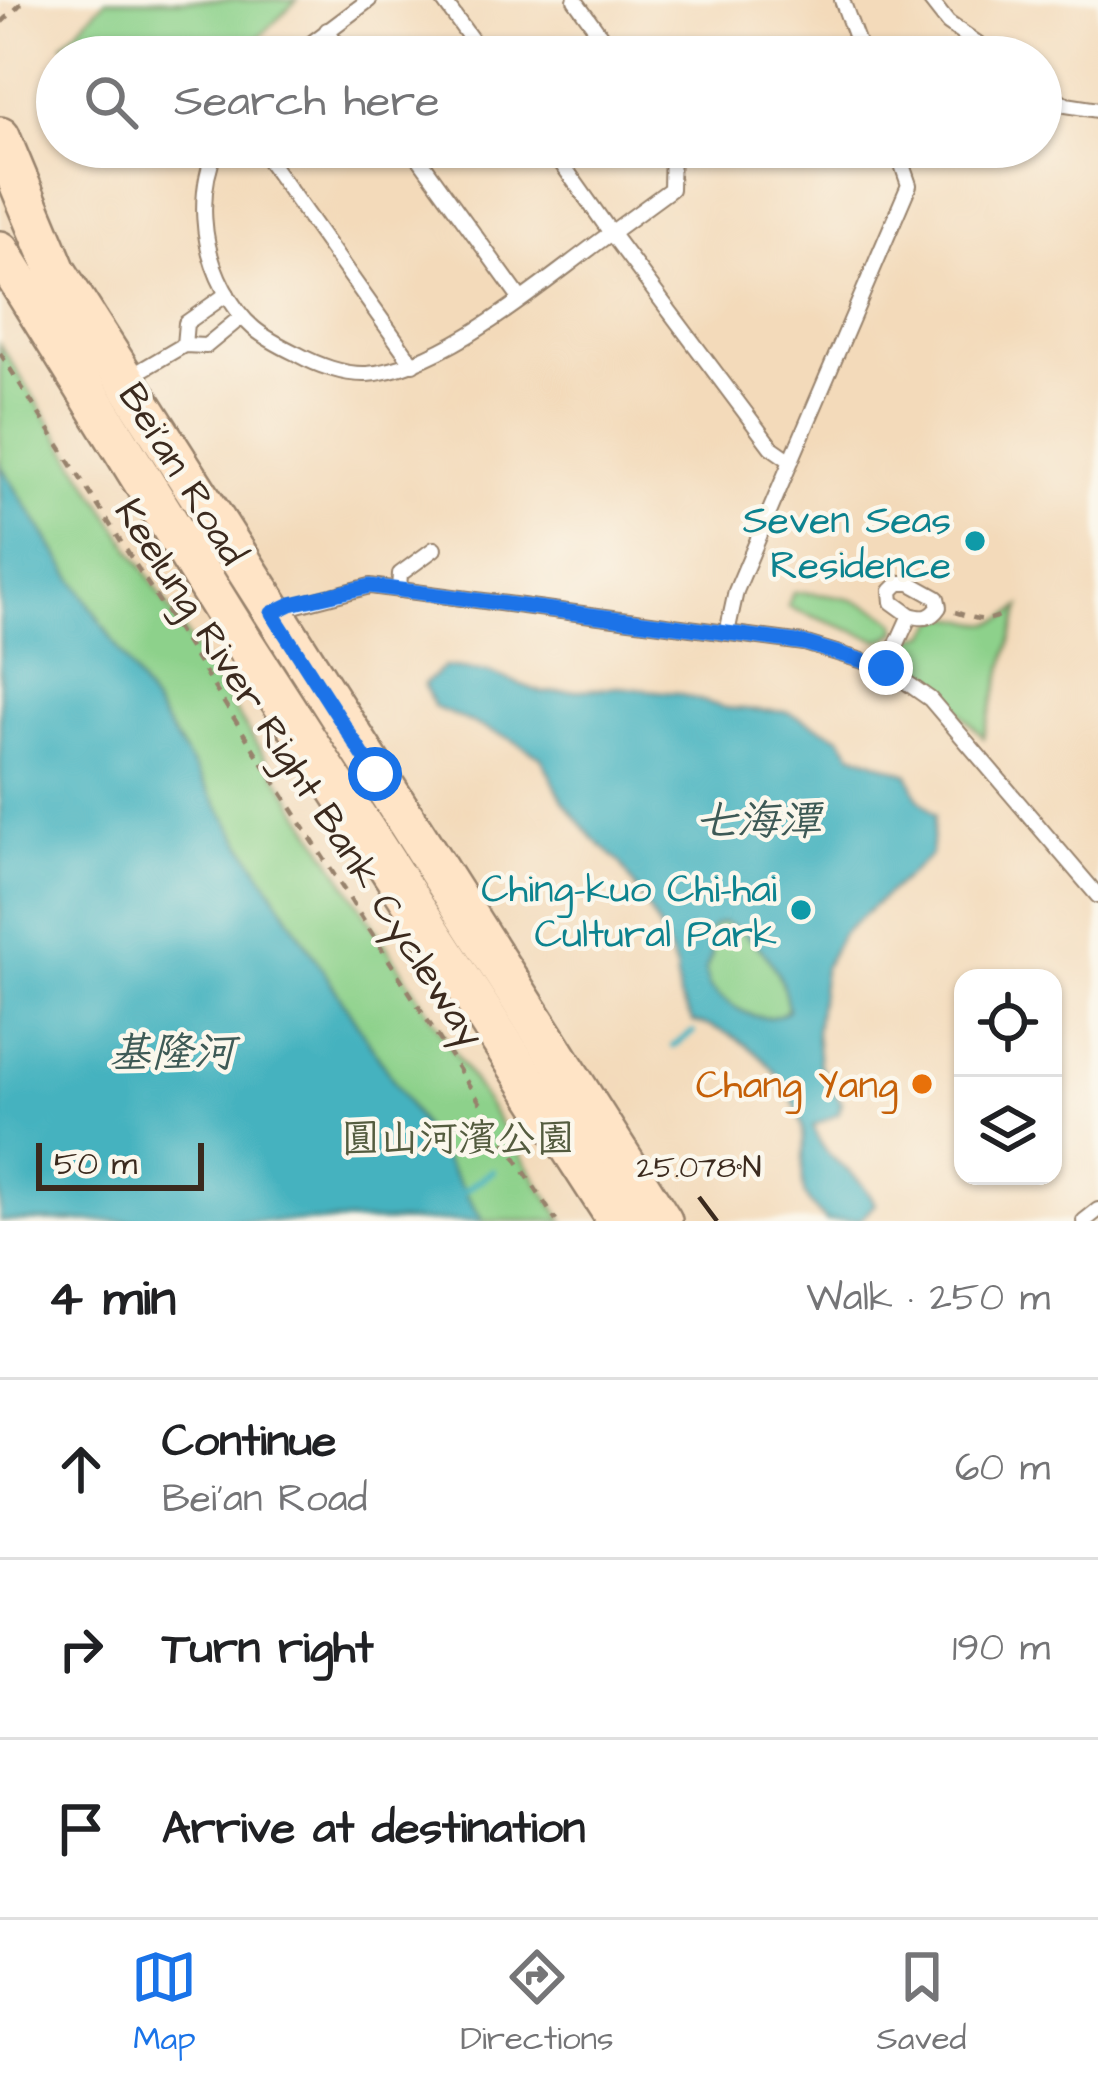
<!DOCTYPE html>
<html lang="en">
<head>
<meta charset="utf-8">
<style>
	body { margin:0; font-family:"Architects Daughter","LXGW WenKai TC",sans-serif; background:#f2f2f2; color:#202124 }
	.controls { position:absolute; right:36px; bottom:36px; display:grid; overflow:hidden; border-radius:24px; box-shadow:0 3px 9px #0004 }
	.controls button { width:108px; height:108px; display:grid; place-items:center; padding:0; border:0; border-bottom:3px solid #e0e0e0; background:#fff; color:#202124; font:60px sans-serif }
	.scale { position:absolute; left:36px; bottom:30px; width:168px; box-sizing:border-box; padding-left:12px; border:6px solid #3b2a1e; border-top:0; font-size:33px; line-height:42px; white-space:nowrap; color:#3b2a1e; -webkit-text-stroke:9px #fbf7ec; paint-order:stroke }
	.stop { position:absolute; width:36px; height:36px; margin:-27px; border:9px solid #1a73e8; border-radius:50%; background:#fff }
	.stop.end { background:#1a73e8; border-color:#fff; box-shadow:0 3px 12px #0008 }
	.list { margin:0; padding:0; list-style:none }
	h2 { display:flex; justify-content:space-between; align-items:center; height:156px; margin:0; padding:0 48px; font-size:51px }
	h2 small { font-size:39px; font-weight:400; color:#757577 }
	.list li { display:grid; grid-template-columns:78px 1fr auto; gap:36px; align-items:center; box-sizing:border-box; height:180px; padding:0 48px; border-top:3px solid #e0e0e0 }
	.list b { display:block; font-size:45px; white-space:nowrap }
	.list p { margin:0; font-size:39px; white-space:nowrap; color:#757577 }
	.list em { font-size:39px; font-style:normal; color:#757577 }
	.icon { flex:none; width:66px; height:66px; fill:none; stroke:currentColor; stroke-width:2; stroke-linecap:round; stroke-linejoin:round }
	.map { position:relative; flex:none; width:1098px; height:1221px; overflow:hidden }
	.search { position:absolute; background:#fff; box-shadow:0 3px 9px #0004; left:36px; right:36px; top:36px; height:132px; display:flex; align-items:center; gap:30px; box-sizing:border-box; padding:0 42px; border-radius:66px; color:#757577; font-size:45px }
	.sheet { height:696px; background:#fff }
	nav { display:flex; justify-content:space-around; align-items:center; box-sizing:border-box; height:168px; border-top:3px solid #e0e0e0; background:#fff; font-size:33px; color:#757577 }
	nav a { display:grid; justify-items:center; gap:6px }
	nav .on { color:#1a73e8 }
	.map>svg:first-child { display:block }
	.green { fill:#8dd18b; stroke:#647e54; stroke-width:3 }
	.water { fill:#44b2bf; stroke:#406e6e; stroke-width:3; fill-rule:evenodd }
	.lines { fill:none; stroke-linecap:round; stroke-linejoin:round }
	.stream { stroke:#44b2bf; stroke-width:6 }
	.lane-casing { stroke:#97826c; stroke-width:18 }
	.secondary-casing { stroke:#97826c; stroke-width:44 }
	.path { stroke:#97826c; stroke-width:4.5; stroke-dasharray:9 9; stroke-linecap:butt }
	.lane { stroke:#fff; stroke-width:14 }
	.secondary { stroke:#ffe4c6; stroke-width:39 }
	.route { stroke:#1a73e8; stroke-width:15 }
	.ticks { fill:none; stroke:#3b2a1e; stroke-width:4.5 }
	.culture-dot { fill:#0f9aa8; stroke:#fbf7ec; stroke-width:4.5 }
	.food-dot { fill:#e8710a; stroke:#fbf7ec; stroke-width:4.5 }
	.labels { text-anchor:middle; stroke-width:9; stroke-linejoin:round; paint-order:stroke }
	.street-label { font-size:39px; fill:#3b2a1e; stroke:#fbf7ec }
	.culture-label { font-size:39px; fill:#0d838f; stroke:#fbf7ec; text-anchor:end }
	.food-label { font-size:39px; fill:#c56008; stroke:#fbf7ec; text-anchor:end }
	.park-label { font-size:39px; fill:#545c3f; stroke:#fbf7ec }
	.water-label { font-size:42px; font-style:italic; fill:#3e5a56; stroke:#fbf7ec }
	.ticks-label { font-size:30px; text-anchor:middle; fill:#3b2a1e; stroke:#fbf7ec; stroke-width:9; stroke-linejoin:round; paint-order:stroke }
</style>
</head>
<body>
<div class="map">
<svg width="1098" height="1221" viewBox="0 0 1098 1221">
	<rect width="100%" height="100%" fill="#fbf7ec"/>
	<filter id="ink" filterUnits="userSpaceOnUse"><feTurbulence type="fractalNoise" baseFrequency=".00833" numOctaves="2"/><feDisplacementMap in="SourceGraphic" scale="24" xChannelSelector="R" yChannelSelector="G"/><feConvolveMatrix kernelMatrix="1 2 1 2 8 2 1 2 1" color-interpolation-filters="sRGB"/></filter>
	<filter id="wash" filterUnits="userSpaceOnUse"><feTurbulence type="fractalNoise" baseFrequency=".004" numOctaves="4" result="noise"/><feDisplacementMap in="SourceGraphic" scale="48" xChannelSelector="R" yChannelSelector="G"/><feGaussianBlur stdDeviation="2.7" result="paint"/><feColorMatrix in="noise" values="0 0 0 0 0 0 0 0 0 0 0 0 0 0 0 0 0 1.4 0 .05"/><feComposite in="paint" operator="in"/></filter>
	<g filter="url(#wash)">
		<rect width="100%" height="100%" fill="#f3daba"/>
		<g class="green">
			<path d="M106 0H297L239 57H76L63 44Z"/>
			<path d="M0 345 563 1221H460L0 495Z"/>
			<path d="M793 592C828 594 869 598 896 623L897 631 887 639 878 640 801 612 788 607Z"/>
			<path d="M1021 607 983 737 904 651 911 638 927 635 938 619C978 611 978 641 1021 607Z"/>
			<path d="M723 921C759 936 784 972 788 1011 762 1030 729 1006 709 987L705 971 712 954 706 937 712 926Z"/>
		</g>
		<g class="water">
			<path d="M0 464 464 1191 483 1221H0Z"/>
			<path d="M444 667 488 672 543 693 619 687 675 693 726 708 788 712 840 737 852 753 908 774 918 797 935 815 931 855 842 934 824 968 816 1032 819 1064 841 1102 838 1114 813 1126C825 1166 856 1165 875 1204L861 1219 826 1221C819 1213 806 1202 804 1192 799 1171 807 1147 802 1126 789 1074 745 1032 693 1022L679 998 676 969 662 933 621 864 592 837 563 801 541 757 511 739 434 707 424 684ZM723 922C759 937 784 972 788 1010 763 1030 729 1006 709 987L705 971 712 954 707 937 713 926Z"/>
		</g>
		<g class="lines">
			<g class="stream">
				<path d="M673 1046 693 1032"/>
				<path d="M464 1191 493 1171"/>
			</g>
		</g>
	</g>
	<g filter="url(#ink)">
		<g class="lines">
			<defs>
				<g id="lane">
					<path d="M443 0 484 57"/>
					<path d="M575 0 616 57"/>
					<path d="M842 0 863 57"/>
					<path d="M930 0 948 23 997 57"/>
					<path d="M327 30 346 57"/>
					<path d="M293 57 369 0"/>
					<path d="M1041 87 1066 105 1098 110"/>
					<path d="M217 147C197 191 201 246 224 289 243 325 260 336 297 354 317 365 344 375 367 374 447 368 546 279 611 233L550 147"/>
					<path d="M259 147 413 364"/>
					<path d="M411 147 520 298"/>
					<path d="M672 147 671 189 611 233 771 447 791 461 736 591 727 633"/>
					<path d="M184 345 186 323 227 294"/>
					<path d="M126 379 184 345 206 346 240 318"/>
					<path d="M791 461 909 185 896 147"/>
					<path d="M399 590 400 574 434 549"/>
					<path d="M278 610 370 586 804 643 886 668 930 699 1098 896"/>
					<path d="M886 668 910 615C923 619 931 619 939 607L937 598 910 583H899L891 591 892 602 910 615"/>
					<path d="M1084 1221 1098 1210"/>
				</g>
				<g id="secondary">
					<path d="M0 137 56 271 662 1221"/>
					<path d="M0 251 239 636 618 1221"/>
				</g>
			</defs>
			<use href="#lane" class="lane-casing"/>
			<use href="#secondary" class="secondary-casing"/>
			<g class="path">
				<path d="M2 22 25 0"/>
				<path d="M0 353 556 1221"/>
				<path d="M955 612C974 618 987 625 1004 613"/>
			</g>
			<use href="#lane" class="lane"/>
			<use href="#secondary" class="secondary"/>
		</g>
	</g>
	<g class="lines" filter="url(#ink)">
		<path class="route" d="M375 774 272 613 291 604 370 586 804 643 886 668"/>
	</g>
	<path class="ticks" d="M699 1197 717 1221"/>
	<g class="culture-dot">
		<circle cx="975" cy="541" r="12"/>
		<circle cx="801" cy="910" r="12"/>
	</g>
	<circle class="food-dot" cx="922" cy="1084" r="12"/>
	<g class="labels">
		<g class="street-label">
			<text transform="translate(184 473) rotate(58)" y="14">Bei'an Road</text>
			<text transform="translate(301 772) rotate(57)" y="14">Keelung River Right Bank Cycleway</text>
		</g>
		<g class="culture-label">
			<text x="951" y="533">Seven Seas<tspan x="951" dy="45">Residence</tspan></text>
			<text x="777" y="902">Ching-kuo Chi-hai<tspan x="777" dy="45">Cultural Park</tspan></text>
		</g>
		<g class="food-label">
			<text x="898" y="1098">Chang Yang</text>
		</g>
		<g class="park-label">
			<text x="458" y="1151">圓山河濱公園</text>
		</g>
		<g class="water-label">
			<text x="758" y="834">七海潭</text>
			<text x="172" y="1066">基隆河</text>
		</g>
	</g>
	<g class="ticks-label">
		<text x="699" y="1177">25.078°N</text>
	</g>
</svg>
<div class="controls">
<button><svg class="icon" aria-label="locate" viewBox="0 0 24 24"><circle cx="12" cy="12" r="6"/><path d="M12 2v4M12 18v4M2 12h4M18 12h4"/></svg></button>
<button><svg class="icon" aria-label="layers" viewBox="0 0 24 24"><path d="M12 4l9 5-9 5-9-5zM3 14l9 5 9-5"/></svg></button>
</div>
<div class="scale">50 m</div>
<div class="stop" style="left:375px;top:774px"></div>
<div class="stop end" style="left:886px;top:668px"></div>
<div class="search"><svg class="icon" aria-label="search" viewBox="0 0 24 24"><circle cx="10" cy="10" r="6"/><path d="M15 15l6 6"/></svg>Search here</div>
</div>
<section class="sheet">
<h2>4 min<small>Walk · 250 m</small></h2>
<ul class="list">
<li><svg class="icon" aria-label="ahead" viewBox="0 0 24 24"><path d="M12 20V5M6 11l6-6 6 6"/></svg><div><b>Continue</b><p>Bei'an Road</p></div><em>60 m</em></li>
<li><svg class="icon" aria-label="right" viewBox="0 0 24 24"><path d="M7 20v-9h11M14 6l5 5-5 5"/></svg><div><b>Turn right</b></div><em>190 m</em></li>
<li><svg class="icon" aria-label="arrive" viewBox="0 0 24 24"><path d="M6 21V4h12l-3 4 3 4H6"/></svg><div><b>Arrive at destination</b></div></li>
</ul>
</section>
<nav>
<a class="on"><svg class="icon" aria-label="map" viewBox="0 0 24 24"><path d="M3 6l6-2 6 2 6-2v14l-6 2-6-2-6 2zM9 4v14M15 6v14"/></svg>Map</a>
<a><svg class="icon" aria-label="directions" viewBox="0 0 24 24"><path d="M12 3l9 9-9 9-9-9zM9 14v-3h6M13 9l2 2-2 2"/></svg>Directions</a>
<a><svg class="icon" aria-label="saved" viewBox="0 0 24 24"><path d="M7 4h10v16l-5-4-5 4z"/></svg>Saved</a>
</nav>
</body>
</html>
